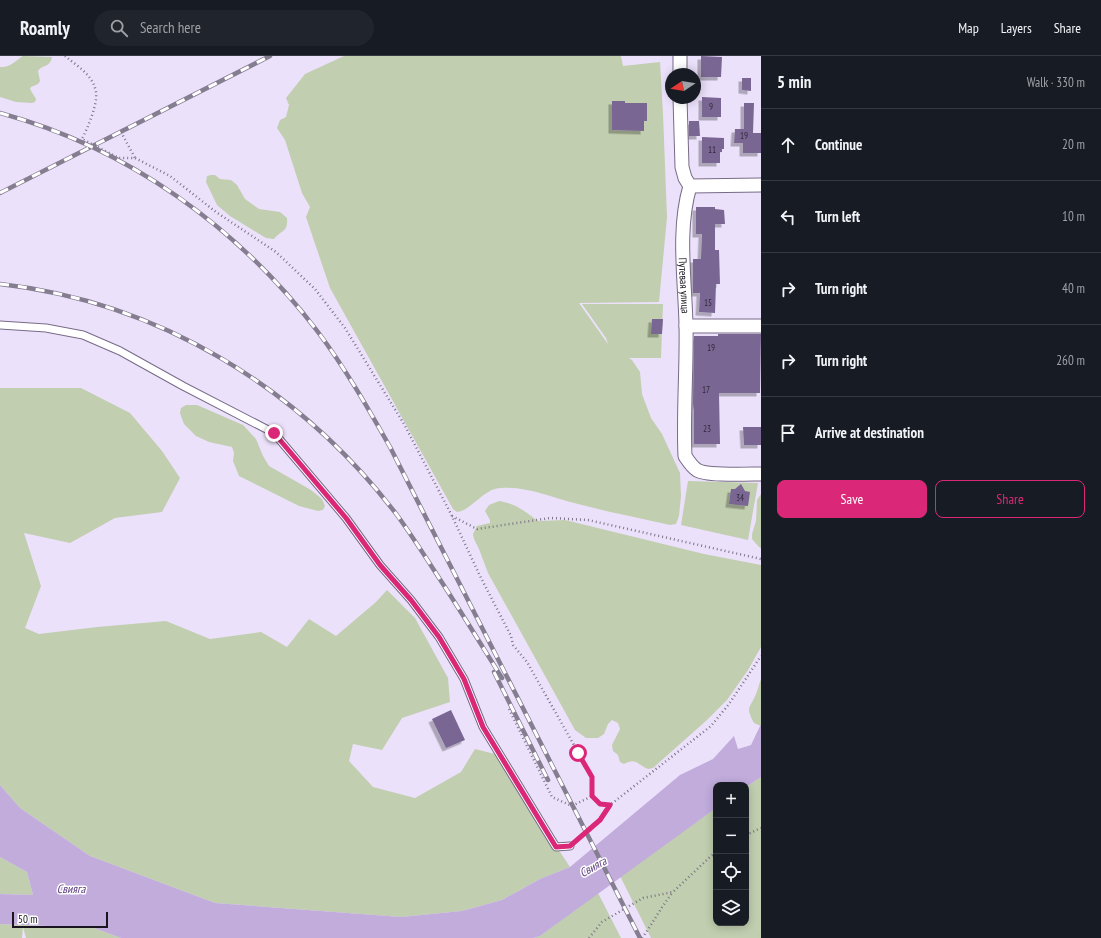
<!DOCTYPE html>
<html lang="en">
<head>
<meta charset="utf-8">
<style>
	body { margin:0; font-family:"PT Sans Narrow",sans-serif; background:#20242c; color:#f1f3f6 }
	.controls { position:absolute; right:12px; bottom:12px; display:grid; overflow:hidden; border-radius:8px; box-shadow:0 2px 10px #0003 }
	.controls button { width:36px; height:36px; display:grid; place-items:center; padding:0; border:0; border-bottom:1px solid #363941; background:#171b24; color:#f1f3f6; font:20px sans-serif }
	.compass { position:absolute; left:665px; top:12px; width:36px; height:36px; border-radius:50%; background:#171b24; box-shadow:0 2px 10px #0003; rotate:258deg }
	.scale { position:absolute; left:12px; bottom:10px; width:96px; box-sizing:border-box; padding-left:4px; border:2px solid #19141f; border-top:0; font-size:11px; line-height:14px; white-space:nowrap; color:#19141f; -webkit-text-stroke:3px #fff; paint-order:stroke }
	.stop { position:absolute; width:12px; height:12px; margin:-9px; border:3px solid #db2777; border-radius:50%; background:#fff }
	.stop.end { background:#db2777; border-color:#fff; box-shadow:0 1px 4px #0008 }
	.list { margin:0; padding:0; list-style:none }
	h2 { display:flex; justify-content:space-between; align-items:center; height:52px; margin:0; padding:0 16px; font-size:17px }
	h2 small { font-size:13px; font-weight:400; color:#9ea1a6 }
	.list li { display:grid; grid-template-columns:26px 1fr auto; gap:12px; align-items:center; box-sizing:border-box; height:72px; padding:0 16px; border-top:1px solid #363941 }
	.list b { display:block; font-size:15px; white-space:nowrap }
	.list em { font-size:13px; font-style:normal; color:#9ea1a6 }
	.actions { display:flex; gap:8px; padding:12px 16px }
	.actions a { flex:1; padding:9px 0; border:1px solid #db2777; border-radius:8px; text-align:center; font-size:14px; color:#db2777 }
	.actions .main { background:#db2777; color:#fff }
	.icon { flex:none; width:22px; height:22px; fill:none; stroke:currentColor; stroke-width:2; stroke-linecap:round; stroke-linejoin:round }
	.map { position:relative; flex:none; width:761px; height:882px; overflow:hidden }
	header { display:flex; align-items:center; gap:24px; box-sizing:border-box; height:56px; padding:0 20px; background:#171b24; border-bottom:1px solid #363941 }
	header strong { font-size:19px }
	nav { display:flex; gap:22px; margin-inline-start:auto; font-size:14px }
	.search { width:280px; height:36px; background:#20242c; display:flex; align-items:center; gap:10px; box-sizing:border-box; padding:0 14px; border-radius:22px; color:#9ea1a6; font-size:15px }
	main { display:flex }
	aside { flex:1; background:#171b24 }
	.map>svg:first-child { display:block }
	.green { fill:#c1ceaf }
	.water { fill:#c1acdc }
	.building { fill:#7a6693; filter:url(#shadow) }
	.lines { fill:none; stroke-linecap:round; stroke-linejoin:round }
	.service-casing { stroke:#776b87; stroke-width:9 }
	.minor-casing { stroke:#776b87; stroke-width:15 }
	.path { stroke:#7e7689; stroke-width:2.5; stroke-dasharray:1 3; stroke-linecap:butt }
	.service { stroke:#fff; stroke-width:7 }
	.minor { stroke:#fff; stroke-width:13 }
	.rail-casing { stroke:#857d90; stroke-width:4.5 }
	.rail { stroke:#fff; stroke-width:3; stroke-dasharray:9; stroke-linecap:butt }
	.route { stroke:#db2777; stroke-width:5 }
	.labels { text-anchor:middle; stroke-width:3; stroke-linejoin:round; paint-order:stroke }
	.number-label { font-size:9px; fill:#31283c }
	.street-label { font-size:11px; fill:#19141f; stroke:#fff }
	.water-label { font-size:12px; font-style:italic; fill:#604380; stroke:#fff }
</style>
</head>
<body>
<header>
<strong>Roamly</strong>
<div class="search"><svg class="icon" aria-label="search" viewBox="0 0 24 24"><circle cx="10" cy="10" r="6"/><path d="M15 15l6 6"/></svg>Search here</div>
<nav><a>Map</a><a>Layers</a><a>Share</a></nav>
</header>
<main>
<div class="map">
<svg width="761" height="882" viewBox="0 0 761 882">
	<defs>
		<filter id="shadow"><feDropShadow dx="-3.5" dy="3.5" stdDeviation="0" flood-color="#0004"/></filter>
	</defs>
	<rect width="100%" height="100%" fill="#ece1fb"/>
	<g class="green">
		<path d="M23 0 52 1C50 12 43 8 38 15L40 25 38 28 31 31 30 33 36 43 35 46 32 47 16 46 0 41V11C10 12 15 5 23 0Z"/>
		<path d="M344 0H621L623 10 660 6 663 58 667 161 659 246 579 247 608 288 606 282 582 248H663L661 302H629L632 304 640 316 642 338 651 362 662 378 680 417 681 440 679 460 676 468 670 469C639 462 608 456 578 448 553 442 527 430 501 432 484 432 471 455 457 456L453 453 330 232 306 161 310 151 302 137 285 84 277 72 280 64 286 61 289 49 286 42 305 18Z"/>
		<path d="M211 119H215L220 123 231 124 237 129 245 143 259 153 280 156 287 162C288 177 282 173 274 183L266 182 230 160 217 149 206 126 207 120Z"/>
		<path d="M0 332H81L130 357 162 395 180 422 162 456 115 462 70 487 24 477 41 530 25 572 39 578 97 571 166 565 210 583 261 576 287 591 309 563 336 580 376 546 387 534 415 562 448 622 450 646 402 662 382 694 353 688 349 705 373 731 415 742 461 716 475 693 495 698 570 811 540 823 502 844 462 855 401 861 215 847 90 800 20 752 0 729Z"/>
		<path d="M186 349H197L243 369 256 383 263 400 269 410 311 434 322 443 325 450 323 454 318 455 299 450 239 420 233 405 234 397 232 391 209 386 196 380 184 368 180 357 181 352Z"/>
		<path d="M688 425 758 427 748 484 681 469Z"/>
		<path d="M761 438V492L759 491 752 483V478L756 465 757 444Z"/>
		<path d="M499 445C517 448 524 455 538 465L565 464 704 498 761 509V591L748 614 727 644 707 664 653 712 648 713C638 709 636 701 624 708L620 706 618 699 613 695 612 689 620 673 618 667 612 664 608 668 604 678 598 682H586L575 674 488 517 479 493 474 483 473 478 477 470 490 467V464L485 455 489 449Z"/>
		<path d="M761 623V670L754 667C745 650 750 653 756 638 758 633 759 628 761 623Z"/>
		<path d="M761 721V882H651L620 820 716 752V867H746V731Z"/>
		<path d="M0 801 27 816 33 839 0 838Z"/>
		<path d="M598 837 621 882H533L540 880Z"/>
		<path d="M0 868 94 872 121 882H26L23 871 22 882H0Z"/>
	</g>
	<path class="water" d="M761 668V721L746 731V729H716V752L540 880 533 882H121L94 872 0 868V838L33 839 27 816 0 801V729L20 752 90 800 215 847 401 861 462 855 502 844 540 823 570 811 680 719 713 703 734 680 738 693 751 689Z"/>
	<g class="building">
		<path d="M701 0 722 1 721 21H701Z"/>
		<path d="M742 22H751V35L742 34Z"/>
		<path d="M702 41 721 42V61H702Z"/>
		<path d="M612 45H625V47H647V65H644V75L612 74Z"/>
		<path d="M744 47H754L753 77H761V97H743V87H734L735 73H744Z"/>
		<path d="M689 65H699L700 80H689Z"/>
		<path d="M702 81 724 82V93H722V96H720V107H702Z"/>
		<path d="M696 151H715V153L724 154 725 168H715V194H719L720 228H716L715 257 699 256 700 237H693V203H701L702 178H696Z"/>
		<path d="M652 263H663L662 278H651Z"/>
		<path d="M718 278H761L760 337H719L720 388H694V356L693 348 694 280H718Z"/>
		<path d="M743 371H761V389H744Z"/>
		<path d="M741 428 745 435 750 436 748 450 729 448 731 433H735Z"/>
		<path d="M451 654 465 684 446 692 432 663Z"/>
	</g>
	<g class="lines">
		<defs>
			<path id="service" d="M0 269 46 272 83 279 120 295 183 330 274 377 346 462 380 509 411 544 439 581 464 623 483 671 556 791 570 790"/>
			<g id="minor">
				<path d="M680 0V18"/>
				<path id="s1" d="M680 42 682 111 685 122 690 130C677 174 685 223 686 269 687 312 683 356 685 400 689 406 692 411 697 414 706 420 749 418 761 418"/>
				<path d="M690 130 761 129"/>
				<path d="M686 270H761"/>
			</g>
		</defs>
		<use href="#service" class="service-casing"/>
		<use href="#minor" class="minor-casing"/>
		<g class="path">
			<path d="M65 0C76 9 91 18 95 32 100 44 88 71 82 83L119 102H135L170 120 216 156 276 196 315 233 345 272 404 368 452 460 480 520 511 580 513 589 527 606 592 721V740"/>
			<path d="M121 76 135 102"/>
			<path d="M452 460 477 473 550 462 588 464 761 503"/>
			<path d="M509 653 552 741 572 750 592 740 600 748 610 749"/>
			<path d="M746 779 761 772"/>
			<path d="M576 785 600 764 610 749 711 670 729 648 761 600"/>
			<path d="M589 882 602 866 643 842 673 836 711 800 716 797"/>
			<path d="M642 882C653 867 661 851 673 836"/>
		</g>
		<use href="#service" class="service"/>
		<use href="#minor" class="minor"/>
		<defs>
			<g id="rail">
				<path d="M0 57C128 92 238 171 318 276 345 312 368 352 390 391L640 882"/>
				<path d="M0 137 270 0"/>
				<path d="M0 228C159 246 300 332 397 459 413 481 428 505 443 528 463 559 482 590 502 622"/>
				<path d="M494 616 548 724"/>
			</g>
		</defs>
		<use href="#rail" class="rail-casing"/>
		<use href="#rail" class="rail"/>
	</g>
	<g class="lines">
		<path class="route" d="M274 377 346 462 380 509 411 544 439 581 464 623 483 671 556 791 570 790 600 764 610 749 600 748 592 740V721L578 697"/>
	</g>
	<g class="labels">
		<g class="number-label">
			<text x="711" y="54">9</text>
			<text x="744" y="83">19</text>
			<text x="712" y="97">11</text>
			<text x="708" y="250">15</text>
			<text x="711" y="295">19</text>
			<text x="706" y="337">17</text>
			<text x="707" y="376">23</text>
			<text x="740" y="445">34</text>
		</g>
		<g class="street-label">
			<text dy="4" stroke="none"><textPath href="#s1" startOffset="190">Путевая улица</textPath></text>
		</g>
		<g class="water-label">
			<text transform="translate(593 811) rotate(-29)" y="4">Свияга</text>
			<text x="71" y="837">Свияга</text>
		</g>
	</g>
</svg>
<div class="controls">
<button>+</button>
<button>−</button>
<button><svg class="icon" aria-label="locate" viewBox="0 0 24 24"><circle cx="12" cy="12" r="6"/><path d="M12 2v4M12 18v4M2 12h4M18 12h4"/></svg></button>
<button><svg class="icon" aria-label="layers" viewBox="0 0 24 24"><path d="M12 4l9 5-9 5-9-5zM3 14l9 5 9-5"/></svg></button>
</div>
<svg class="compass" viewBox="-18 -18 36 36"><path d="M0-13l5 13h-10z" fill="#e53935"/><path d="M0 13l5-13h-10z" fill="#9ea1a6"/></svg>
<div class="scale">50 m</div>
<div class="stop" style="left:578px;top:697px"></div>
<div class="stop end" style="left:274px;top:377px"></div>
</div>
<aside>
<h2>5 min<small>Walk · 330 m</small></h2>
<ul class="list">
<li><svg class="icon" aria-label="ahead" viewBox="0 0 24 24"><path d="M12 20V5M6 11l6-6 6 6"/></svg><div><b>Continue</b></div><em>20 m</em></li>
<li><svg class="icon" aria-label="left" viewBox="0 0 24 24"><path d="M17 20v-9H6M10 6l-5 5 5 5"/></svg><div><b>Turn left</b></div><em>10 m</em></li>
<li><svg class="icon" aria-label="right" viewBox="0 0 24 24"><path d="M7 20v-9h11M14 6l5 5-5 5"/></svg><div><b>Turn right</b></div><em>40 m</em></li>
<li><svg class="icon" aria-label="right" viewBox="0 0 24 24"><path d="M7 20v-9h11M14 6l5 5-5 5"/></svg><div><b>Turn right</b></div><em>260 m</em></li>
<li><svg class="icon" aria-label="arrive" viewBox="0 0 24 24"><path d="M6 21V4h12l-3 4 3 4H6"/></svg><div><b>Arrive at destination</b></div></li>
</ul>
<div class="actions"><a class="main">Save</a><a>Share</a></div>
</aside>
</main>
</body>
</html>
